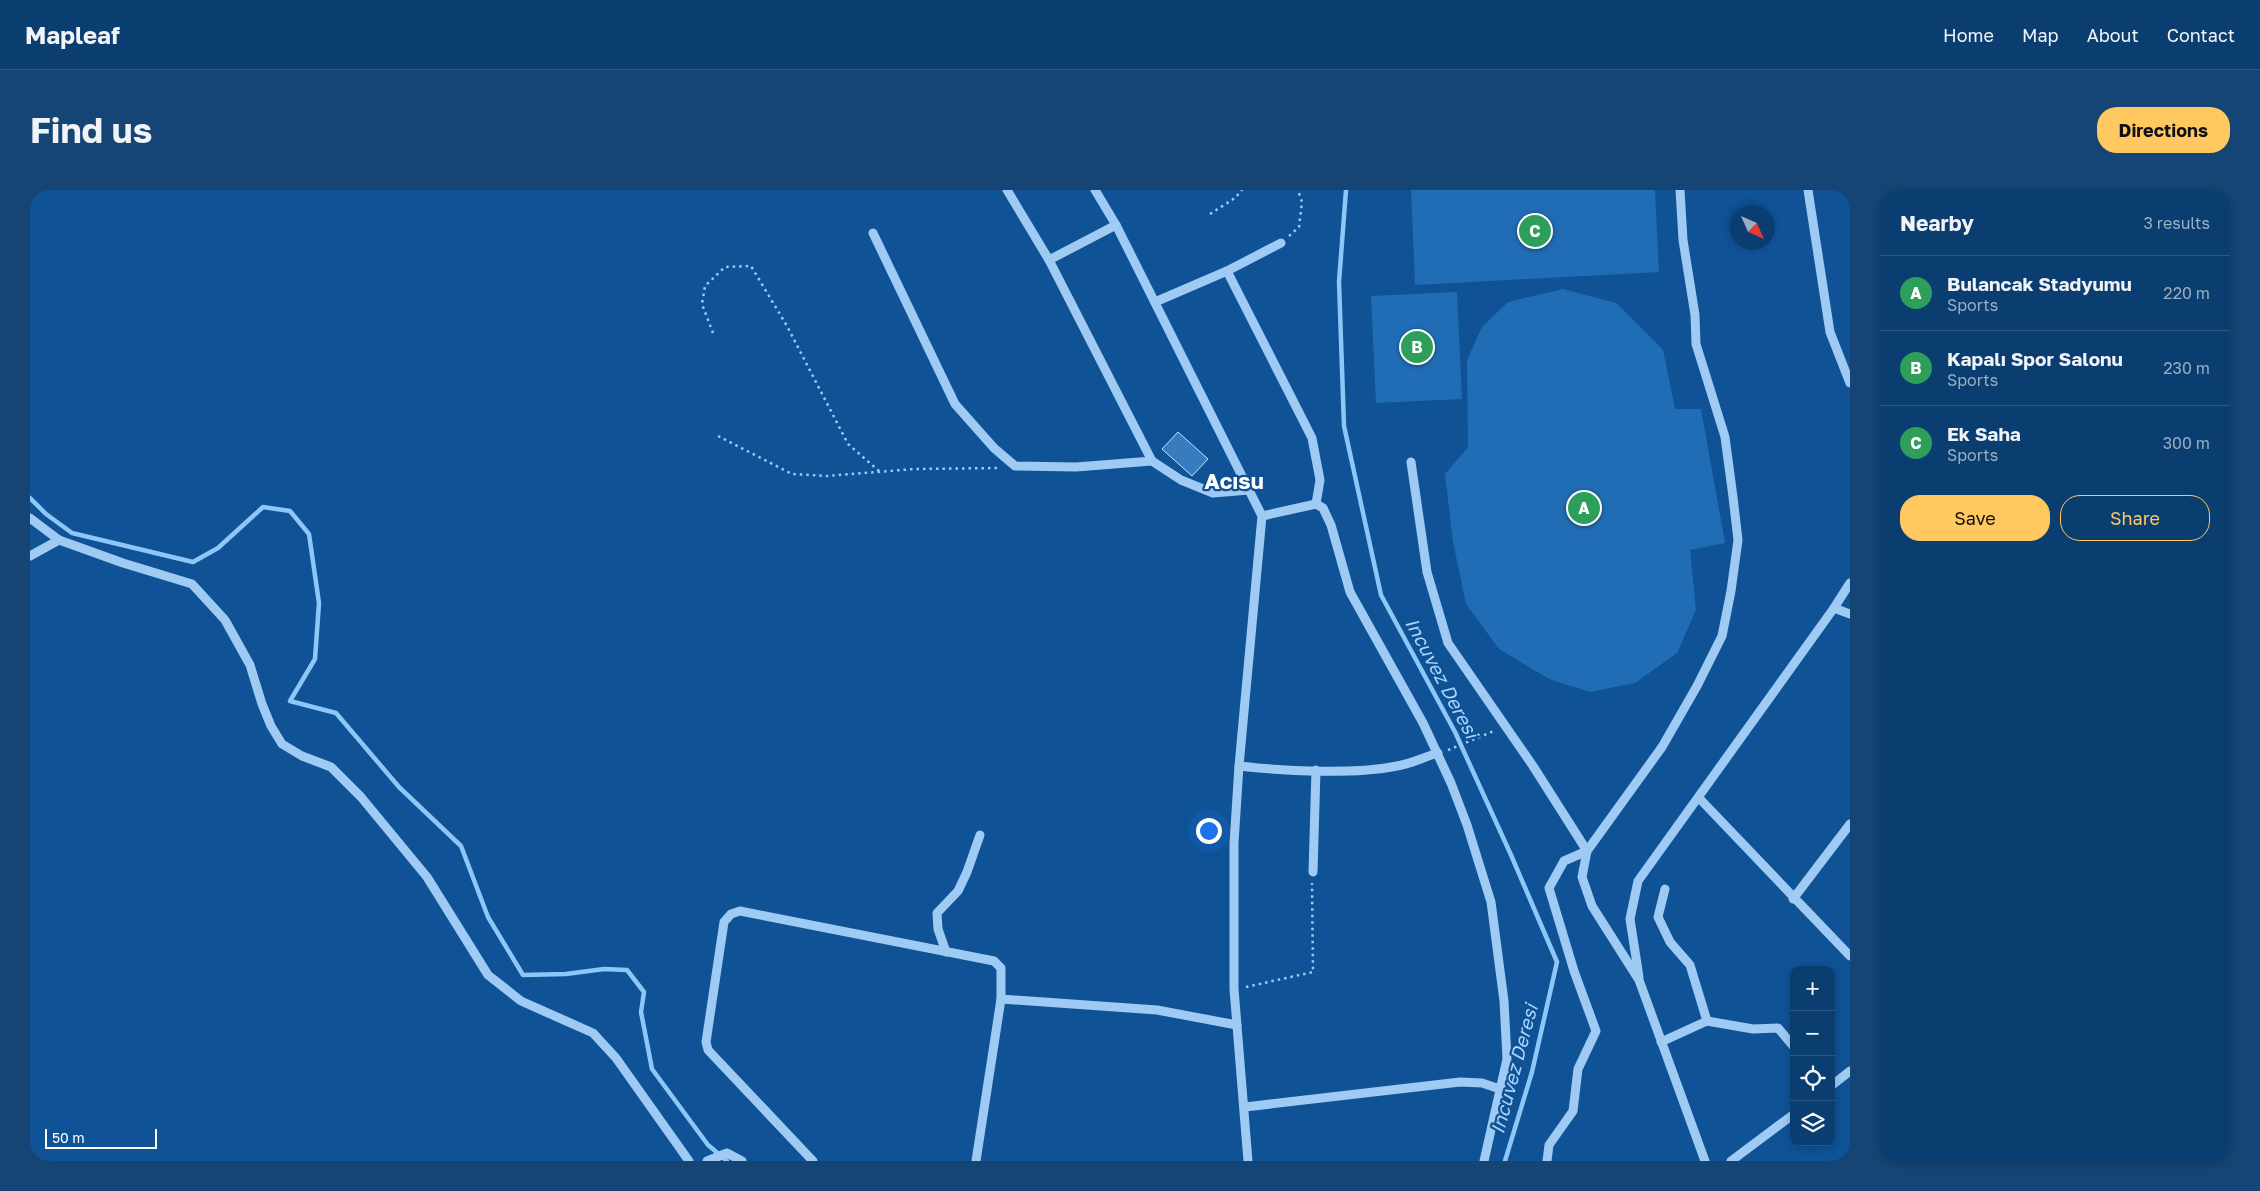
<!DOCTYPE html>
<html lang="en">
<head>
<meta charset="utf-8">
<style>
	body { margin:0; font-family:"Golos Text",sans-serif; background:#144575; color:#f1f3f6 }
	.controls { position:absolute; right:15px; bottom:15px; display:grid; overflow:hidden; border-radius:10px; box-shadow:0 2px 8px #0003 }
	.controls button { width:45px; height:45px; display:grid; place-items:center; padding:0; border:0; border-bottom:1px solid #2b5783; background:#0b3e70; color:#f1f3f6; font:25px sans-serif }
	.compass { position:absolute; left:1700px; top:15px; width:45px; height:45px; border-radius:50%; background:#0b3e70; box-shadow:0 2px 8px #0003; rotate:135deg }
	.scale { position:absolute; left:15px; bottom:12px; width:112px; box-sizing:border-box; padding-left:5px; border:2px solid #fff; border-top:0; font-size:14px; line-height:18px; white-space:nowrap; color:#fff; -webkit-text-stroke:4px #0f5296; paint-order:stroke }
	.you { position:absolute; left:1178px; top:640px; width:18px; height:18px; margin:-12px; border:4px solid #fff; border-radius:50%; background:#1a73e8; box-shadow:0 0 0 8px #1a73e833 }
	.badge { display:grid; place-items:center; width:32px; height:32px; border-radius:50%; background:#ffc861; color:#fff; font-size:16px; font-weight:700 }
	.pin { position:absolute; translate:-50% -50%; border:2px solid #fff; box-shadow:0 1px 5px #0006 }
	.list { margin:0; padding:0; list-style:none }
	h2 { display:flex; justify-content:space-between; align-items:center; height:65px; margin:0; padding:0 20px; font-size:21px }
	h2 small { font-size:16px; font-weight:400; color:#9aaec3 }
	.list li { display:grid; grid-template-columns:32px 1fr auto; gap:15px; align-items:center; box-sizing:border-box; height:75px; padding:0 20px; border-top:1px solid #2b5783 }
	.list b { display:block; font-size:19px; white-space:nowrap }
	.list p { margin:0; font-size:16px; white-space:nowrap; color:#9aaec3 }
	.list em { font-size:16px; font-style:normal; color:#9aaec3 }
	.actions { display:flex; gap:10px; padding:15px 20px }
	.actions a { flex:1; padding:11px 0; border:1px solid #ffc861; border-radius:20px; text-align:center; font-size:18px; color:#ffc861 }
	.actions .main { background:#ffc861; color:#111 }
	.icon { flex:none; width:28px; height:28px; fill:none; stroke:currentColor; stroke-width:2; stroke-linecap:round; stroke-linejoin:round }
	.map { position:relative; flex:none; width:1820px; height:971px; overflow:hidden; border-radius:20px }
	header { display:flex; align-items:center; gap:30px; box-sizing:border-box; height:70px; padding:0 25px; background:#0b3e70; border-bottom:1px solid #2b5783 }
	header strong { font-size:24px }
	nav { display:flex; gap:28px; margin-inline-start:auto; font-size:18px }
	.intro { display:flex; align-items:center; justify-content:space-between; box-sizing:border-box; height:120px; padding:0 30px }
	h1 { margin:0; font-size:35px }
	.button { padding:12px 22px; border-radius:20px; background:#ffc861; color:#111; font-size:18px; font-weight:700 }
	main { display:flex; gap:30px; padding:0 30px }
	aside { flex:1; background:#0b3e70; border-radius:20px; box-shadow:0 2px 8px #0003 }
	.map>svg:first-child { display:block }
	.green { fill:#216db5 }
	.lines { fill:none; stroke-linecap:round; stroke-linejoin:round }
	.stream { stroke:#8fc6f8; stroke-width:4.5 }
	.building { fill:#377cbe; stroke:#c6e3fe }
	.path { stroke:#9ecaf4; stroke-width:2.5; stroke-dasharray:2.5 4; stroke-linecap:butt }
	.minor { stroke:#9ecaf4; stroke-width:9 }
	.labels { text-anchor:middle; stroke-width:4.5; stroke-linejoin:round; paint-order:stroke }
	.water-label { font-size:19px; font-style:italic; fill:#aad4fb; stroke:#0f5296 }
	.district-label { font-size:22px; font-weight:bold; fill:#fff; stroke:#0f5296 }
</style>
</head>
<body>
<header>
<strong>Mapleaf</strong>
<nav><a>Home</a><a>Map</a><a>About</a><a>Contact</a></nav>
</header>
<div class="intro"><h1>Find us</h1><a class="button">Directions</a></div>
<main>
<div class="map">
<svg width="1820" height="971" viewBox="0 0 1820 971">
	<rect width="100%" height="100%" fill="#0f5296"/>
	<g class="green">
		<path d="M1381 0H1625L1629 82 1385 95Z"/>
		<path d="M1533 99 1586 113 1633 160 1645 219H1671L1695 353 1660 360 1666 420 1647 463 1605 493 1560 502 1519 489 1469 459 1436 414 1423 352 1415 284 1438 257 1437 170 1452 137 1478 112Z"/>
		<path d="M1427 102 1432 209 1346 213 1341 106Z"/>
	</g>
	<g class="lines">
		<g class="stream">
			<path d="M1316 0 1309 92 1314 236 1351 405 1425 542 1481 665 1527 772 1502 882 1475 971"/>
			<path d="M0 308 16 324 42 343 163 372 188 358 233 317 260 321 279 344 289 413 285 469 260 511 306 523 369 597 431 656 458 727 493 785 536 784 574 779 597 780 614 802 611 822 622 879 678 955 697 971"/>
		</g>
	</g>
	<path class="building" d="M1148 242 1178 269 1162 286 1132 259Z"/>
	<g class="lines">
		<g class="path">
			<path d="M1180 24 1205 8 1212 0"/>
			<path d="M1259 46 1269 37 1272 12 1268 0"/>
			<path d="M683 143 672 114 675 96 695 77 721 76 757 136 818 254 849 281"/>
			<path d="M688 246 762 284 797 286 884 279 969 278"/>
			<path d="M1418 560 1464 541"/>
			<path d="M1216 797 1283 782 1282 693"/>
		</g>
		<g class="minor">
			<path d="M1065 0 1086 35 1232 326 1209 576 1204 653V799L1218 971"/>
			<path d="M1650 0 1653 50 1665 125 1666 154 1695 247 1703 307 1708 350 1701 401 1692 446 1667 496 1632 557 1557 661 1552 687 1562 716 1609 790 1675 971"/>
			<path d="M1778 0 1800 142 1820 193"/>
			<path d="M843 43 925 214 964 258 985 276 1046 277 1122 271 1019 70 977 0"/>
			<path d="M1019 70 1086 35"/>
			<path d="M1197 81 1282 248 1290 290 1286 314"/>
			<path d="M1125 112 1197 81 1251 53"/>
			<path d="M1122 271 1151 290 1183 303 1219 300"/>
			<path d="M1381 272 1397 382 1418 453 1503 576 1557 661 1534 671 1519 698 1544 781 1566 841 1548 879 1543 921 1519 955 1517 971"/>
			<path d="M1232 326 1286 314 1293 318 1301 335 1320 402 1393 533 1421 593 1437 635 1461 712 1474 811 1477 869 1454 971"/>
			<path d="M0 328 29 350 93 373 162 394 195 430 220 475 232 514 241 536 252 554 272 566 301 577 331 607 397 687 458 785 491 811 563 843 586 868 659 971"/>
			<path d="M0 366 29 350"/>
			<path d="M1804 418 1820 424"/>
			<path d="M1209 576C1254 581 1322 585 1367 576 1381 574 1394 567 1408 563"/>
			<path d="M1669 608 1820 766"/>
			<path d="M1283 682 1286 580"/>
			<path d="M1635 699 1628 727 1640 752 1660 775 1677 831"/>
			<path d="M1763 709 1820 634"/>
			<path d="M916 762 908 739 907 723 928 701 937 682 950 645"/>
			<path d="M1609 787 1600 729 1608 691 1804 418 1820 393"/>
			<path d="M1631 852 1677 831 1723 839 1748 838 1764 857"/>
			<path d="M1801 896 1820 881"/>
			<path d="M1215 917 1430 892 1452 893 1470 899"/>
			<path d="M677 971 697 963 712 971"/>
			<path d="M783 971 678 860 676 852 694 732 701 724 710 721 964 771 971 778V809L1127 820 1207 835"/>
			<path d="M946 971 971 809"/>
			<path d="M1701 971 1764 924"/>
		</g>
	</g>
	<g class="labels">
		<g class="water-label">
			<text transform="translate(1412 488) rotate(62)" y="7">Incuvez Deresi</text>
			<text transform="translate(1484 879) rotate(-75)" y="7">Incuvez Deresi</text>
		</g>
		<g class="district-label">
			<text x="1204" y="299">Acısu</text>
		</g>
	</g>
</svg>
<div class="controls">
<button>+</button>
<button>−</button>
<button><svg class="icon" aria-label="locate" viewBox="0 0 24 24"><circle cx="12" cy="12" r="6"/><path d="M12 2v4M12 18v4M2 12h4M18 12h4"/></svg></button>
<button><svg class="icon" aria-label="layers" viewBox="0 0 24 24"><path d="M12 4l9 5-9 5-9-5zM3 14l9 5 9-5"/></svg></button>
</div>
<svg class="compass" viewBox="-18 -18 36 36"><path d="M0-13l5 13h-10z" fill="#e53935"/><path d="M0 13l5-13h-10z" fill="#9aaec3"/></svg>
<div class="scale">50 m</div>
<div class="you"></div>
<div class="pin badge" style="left:1554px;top:318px;background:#2e9e5b">A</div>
<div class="pin badge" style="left:1387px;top:157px;background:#2e9e5b">B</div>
<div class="pin badge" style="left:1505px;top:41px;background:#2e9e5b">C</div>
</div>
<aside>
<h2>Nearby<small>3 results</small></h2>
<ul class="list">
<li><span class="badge" style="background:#2e9e5b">A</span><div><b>Bulancak Stadyumu</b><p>Sports</p></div><em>220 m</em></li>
<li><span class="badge" style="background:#2e9e5b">B</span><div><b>Kapalı Spor Salonu</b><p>Sports</p></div><em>230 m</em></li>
<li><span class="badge" style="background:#2e9e5b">C</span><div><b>Ek Saha</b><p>Sports</p></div><em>300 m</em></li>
</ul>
<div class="actions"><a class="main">Save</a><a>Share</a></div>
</aside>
</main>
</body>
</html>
